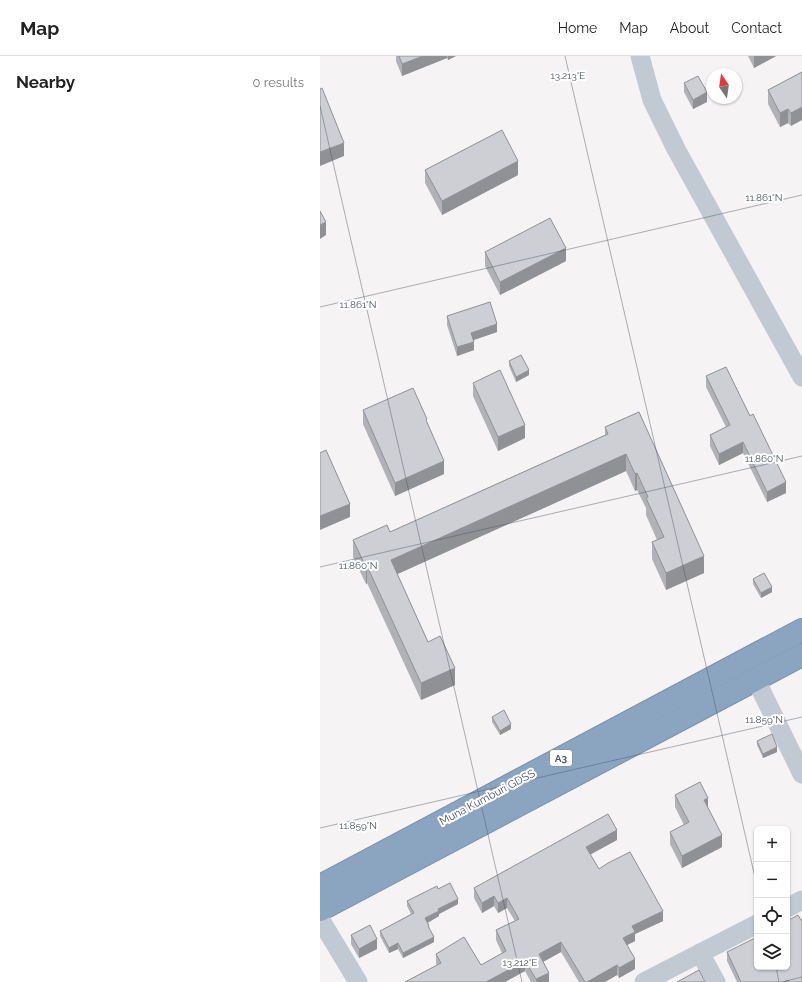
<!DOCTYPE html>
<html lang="en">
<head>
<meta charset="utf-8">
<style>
	body { margin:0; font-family:Raleway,sans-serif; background:#f2f2f2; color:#222 }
	.controls { position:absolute; right:12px; bottom:12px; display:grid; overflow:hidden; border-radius:6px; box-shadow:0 1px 3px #0004 }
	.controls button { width:36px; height:36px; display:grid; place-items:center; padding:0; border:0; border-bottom:1px solid #e0e0e0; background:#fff; color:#222; font:20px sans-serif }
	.compass { position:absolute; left:386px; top:12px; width:36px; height:36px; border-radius:50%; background:#fff; box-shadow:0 1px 3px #0004; rotate:347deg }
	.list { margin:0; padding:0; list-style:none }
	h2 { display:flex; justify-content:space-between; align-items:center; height:52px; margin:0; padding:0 16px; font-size:17px }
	h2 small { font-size:13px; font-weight:400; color:#767676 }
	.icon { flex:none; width:22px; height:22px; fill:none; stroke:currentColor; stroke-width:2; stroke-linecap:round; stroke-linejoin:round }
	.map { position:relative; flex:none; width:482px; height:926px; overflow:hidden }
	header { display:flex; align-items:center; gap:24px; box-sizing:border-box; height:56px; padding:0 20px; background:#fff; border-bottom:1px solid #e0e0e0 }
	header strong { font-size:19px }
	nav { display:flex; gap:22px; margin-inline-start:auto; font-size:14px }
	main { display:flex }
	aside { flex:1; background:#fff }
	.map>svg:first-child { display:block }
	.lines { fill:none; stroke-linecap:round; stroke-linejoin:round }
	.highway-casing { stroke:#7690ad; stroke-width:24 }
	.minor { stroke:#c1cad2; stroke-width:19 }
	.highway { stroke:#8ba5c1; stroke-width:22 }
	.wall { fill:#b0b2b7 }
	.shaded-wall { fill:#909195 }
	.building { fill:#cdcfd5; stroke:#909195 }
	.ticks { fill:none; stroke:#4a5661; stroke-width:1; stroke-opacity:0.45 }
	.labels { text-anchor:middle; stroke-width:4; stroke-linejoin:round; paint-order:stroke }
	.shield { fill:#fff; stroke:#808990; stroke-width:1 }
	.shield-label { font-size:10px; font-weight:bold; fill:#4a5661 }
	.street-label { font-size:11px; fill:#4a5661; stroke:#fff }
	.ticks-label { font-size:10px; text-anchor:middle; fill:#4a5661; stroke:#fff; stroke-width:4; stroke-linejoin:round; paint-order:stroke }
</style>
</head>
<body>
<header>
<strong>Map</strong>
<nav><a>Home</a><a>Map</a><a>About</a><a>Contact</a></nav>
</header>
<main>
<aside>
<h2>Nearby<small>0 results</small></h2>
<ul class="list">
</ul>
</aside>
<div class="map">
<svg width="482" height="926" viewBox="0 0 482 926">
	<rect width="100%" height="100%" fill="#f5f3f3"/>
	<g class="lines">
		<defs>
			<g id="highway">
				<path d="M0 830 482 574"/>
				<path d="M0 854 482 599"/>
			</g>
		</defs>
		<use href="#highway" class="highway-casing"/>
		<g class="minor">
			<path d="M320 0 332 44 356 93 482 321"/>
			<path d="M436 624 482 718"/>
			<path d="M467 852 482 844"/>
			<path d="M0 863 38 926"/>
			<path d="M380 897 396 926"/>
			<path d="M324 926 437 868"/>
		</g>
		<use href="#highway" class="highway"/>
	</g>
	<g class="wall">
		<path d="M76 0H136L128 4 127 2 82 20 76 5Z"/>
		<path d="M428 0H456L434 12Z"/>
		<path d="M482 16 471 70 468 67 460 71 448 48V34Z"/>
		<path d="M364 27 387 46 373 53 364 36Z"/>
		<path d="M105 114 198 119 122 159 105 127Z"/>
		<path d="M165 196 246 205 180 239 165 210Z"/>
		<path d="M127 260 177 276 153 284 154 294 137 300 127 269Z"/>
		<path d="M189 305 209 319 196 326 189 310Z"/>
		<path d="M386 320 466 437 447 446 423 397 399 409 390 390V379L406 371 386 331Z"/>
		<path d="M153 327 205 382 178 395 153 340Z"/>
		<path d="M43 354 107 366 124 418 75 440 43 368Z"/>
		<path d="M319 356 384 517 346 534 332 503V486L337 484 326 459V452L317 434 315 435 306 415 77 518 108 586 135 629 101 644 47 527 46 528 33 501V484L70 476 285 379V371Z"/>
		<path d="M433 523 452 536 441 542 433 528Z"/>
		<path d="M172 661 191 673 180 679 172 666Z"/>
		<path d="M437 685 457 696 443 702 437 689Z"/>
		<path d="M355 739 388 752 402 791 362 812 350 788V776L364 769 355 751Z"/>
		<path d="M297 784 270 798 279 813 343 865 315 878V885L307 889 315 913 299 922 297 919 285 926H259L241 896 223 906 229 926H211L205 915 185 926H85L117 909 116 908V898L161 909 182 897 176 884V874L195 865 187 852 178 857 174 850 162 857 154 842V832Z"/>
		<path d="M118 833 138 848 119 858V860L108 867 114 886 83 902 78 893 69 897 60 880V875L91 858 87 850V845Z"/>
		<path d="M481 864 482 926H417L407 905V896Z"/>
		<path d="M31 879 57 893 39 902 31 888Z"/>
	</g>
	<g class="shaded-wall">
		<path d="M103 0H127V2L82 20V8Z"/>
		<path d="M128 0H136L128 4Z"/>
		<path d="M434 0H456L434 12Z"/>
		<path d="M387 36V46L373 53V44Z"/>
		<path d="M482 51V64L471 70V57Z"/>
		<path d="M468 53V67L460 71V57Z"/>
		<path d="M24 87V100L0 110V96Z"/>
		<path d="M198 105V119L122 159V145Z"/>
		<path d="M6 166V179L0 183V169Z"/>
		<path d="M246 192V205L180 239V226Z"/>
		<path d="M177 268V276L151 285V277Z"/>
		<path d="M154 286V294L137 300V291Z"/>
		<path d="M209 314V319L196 326V321Z"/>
		<path d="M205 369V382L178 395V381Z"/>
		<path d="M423 386V397L399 409V398Z"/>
		<path d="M306 398V415L71 521V504Z"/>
		<path d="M124 405V418L75 440V427Z"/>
		<path d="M317 417V434L315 435V418Z"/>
		<path d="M466 426V437L447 446V436Z"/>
		<path d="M30 448V461L0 474V460Z"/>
		<path d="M384 500V517L346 534V517Z"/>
		<path d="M47 510V527L46 528V511Z"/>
		<path d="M452 531V536L441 542V537Z"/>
		<path d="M135 612V629L101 644V627Z"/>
		<path d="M191 668V673L180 679V675Z"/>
		<path d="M457 691V696L443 702V698Z"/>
		<path d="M388 742V754L384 744Z"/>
		<path d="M297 774V784L266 801V791Z"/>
		<path d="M402 779V791L362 812V800Z"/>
		<path d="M174 840V850L162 857V847Z"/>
		<path d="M187 842V852L178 857V847Z"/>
		<path d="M138 843V848L119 858V860L105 868V862L118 853Z"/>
		<path d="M343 855V865L315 878V885L303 891V882L312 870Z"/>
		<path d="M114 881V886L83 902V897Z"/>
		<path d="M57 883V893L39 902V893Z"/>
		<path d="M241 886V896L219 908V898Z"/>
		<path d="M78 887V893L69 897V892Z"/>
		<path d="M315 903V913L299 922V912Z"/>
		<path d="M205 905V915L185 926H166Z"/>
		<path d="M297 909V919L285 926H267Z"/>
		<path d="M229 917V926H216V923Z"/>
	</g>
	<g class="building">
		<path d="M79 0H103L82 8Z"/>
		<path d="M482 16V51L471 57 468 53 460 57 448 34Z"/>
		<path d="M378 20 387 36 373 44 364 27Z"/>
		<path d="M2 32 24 87 0 96V33Z"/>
		<path d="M182 74 198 105 122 145 105 114Z"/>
		<path d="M0 155 6 166 0 169Z"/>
		<path d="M230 162 246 192 180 226 165 196Z"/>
		<path d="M170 246 177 268 151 277 154 286 137 291 127 260Z"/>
		<path d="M201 299 209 314 196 321 189 305Z"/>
		<path d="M406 311 430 360 433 358 466 426 447 436 423 386 399 398 390 379 410 369 386 320Z"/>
		<path d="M180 314 205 369 178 381 153 327Z"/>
		<path d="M93 332 107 363 106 364 124 405 75 427 43 354Z"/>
		<path d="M319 356 384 500 346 517 332 486 344 481 326 442 328 441 317 417 315 418 306 398 71 504 108 586 120 580 135 612 101 627 47 510 46 511 33 484 67 469 70 476 288 378 285 371Z"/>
		<path d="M6 394 30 448 0 460V397Z"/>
		<path d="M444 517 452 531 441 537 433 523Z"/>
		<path d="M184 654 191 668 180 675 172 661Z"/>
		<path d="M452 678 457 691 443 698 437 685Z"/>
		<path d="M380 726 388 742 384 744 402 779 362 800 350 776 369 766 355 739Z"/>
		<path d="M288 758 297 774 266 791 279 813 288 807 310 796 343 855 312 870 315 876 303 882 315 903 299 912 297 909 267 926H265L241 886 219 898 229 917 216 923 205 905 166 926H85L121 907 116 898 144 881 161 909 186 895 176 874 199 863 187 842 178 847 174 840 162 847 154 832Z"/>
		<path d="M130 827 138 843 118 853 119 855 105 862 109 870H108L114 881 83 897 78 887 69 892 60 875 94 857 87 845 117 830 118 833Z"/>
		<path d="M478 859 481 864H482V926H469L468 924 464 926H421L407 896 437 881V911H467V865Z"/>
		<path d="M50 869 57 883 39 893 31 879Z"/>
		<path d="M379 914 385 926H357Z"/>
	</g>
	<path class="ticks" d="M245 0 437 830M0 50 202 926M0 251 482 139M0 511 482 400M0 772 482 661M456 911 459 926M462 926 482 921"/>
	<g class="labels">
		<rect class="shield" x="230" y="694" width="22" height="16" rx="3"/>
		<g class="shield-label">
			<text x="241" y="706">A3</text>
		</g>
		<g class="street-label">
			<text transform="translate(167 741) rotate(-28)" y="4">Muna Kumburi GDSS</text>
		</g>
	</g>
	<g class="ticks-label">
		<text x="248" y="23">13.213°E</text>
		<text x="444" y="145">11.861°N</text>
		<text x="38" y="252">11.861°N</text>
		<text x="444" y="406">11.860°N</text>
		<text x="38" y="513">11.860°N</text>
		<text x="444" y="667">11.859°N</text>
		<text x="38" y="773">11.859°N</text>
		<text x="200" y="910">13.212°E</text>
	</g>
</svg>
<div class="controls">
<button>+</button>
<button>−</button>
<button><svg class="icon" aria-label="locate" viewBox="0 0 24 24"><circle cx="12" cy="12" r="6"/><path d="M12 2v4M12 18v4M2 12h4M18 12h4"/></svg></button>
<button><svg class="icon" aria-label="layers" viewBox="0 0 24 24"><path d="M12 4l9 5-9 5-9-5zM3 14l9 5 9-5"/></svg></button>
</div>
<svg class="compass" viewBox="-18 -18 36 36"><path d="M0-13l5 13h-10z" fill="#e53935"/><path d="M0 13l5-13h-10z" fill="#767676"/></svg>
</div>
</main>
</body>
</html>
